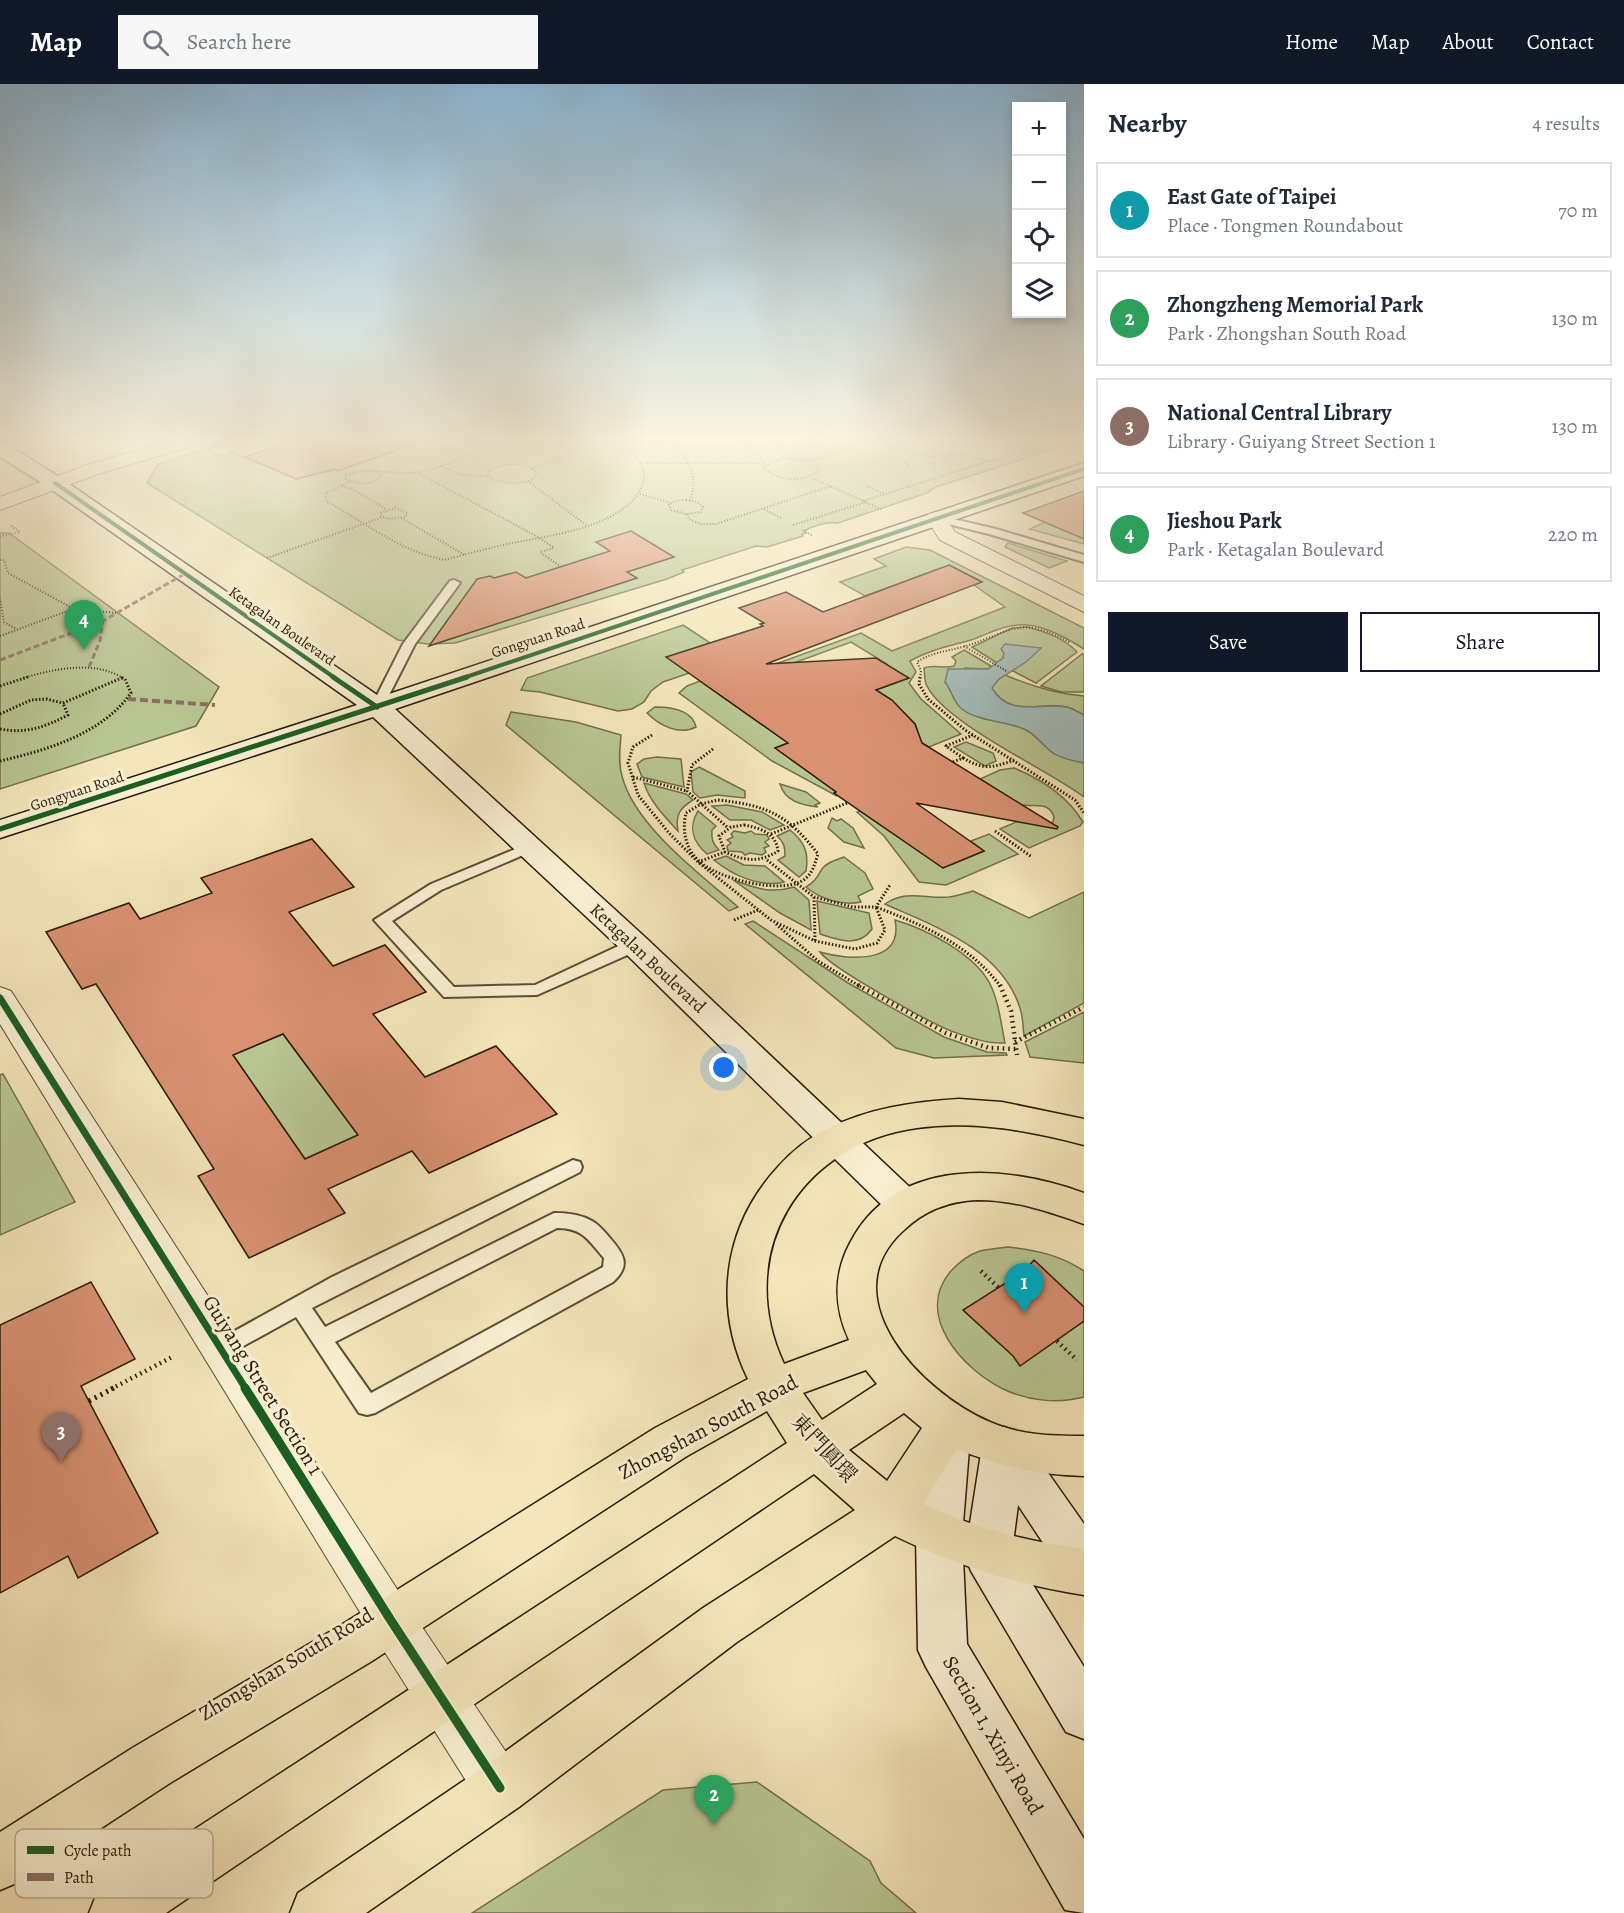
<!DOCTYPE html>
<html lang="en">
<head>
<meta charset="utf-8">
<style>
	body { margin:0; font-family:Alegreya,"Noto Serif TC",serif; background:#f6f6f7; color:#1f2937 }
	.controls { position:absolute; right:18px; top:18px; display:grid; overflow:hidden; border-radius:0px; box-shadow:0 3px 9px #0003 }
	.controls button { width:54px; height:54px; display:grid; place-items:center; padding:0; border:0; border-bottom:2px solid #e0e1e3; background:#fff; color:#1f2937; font:30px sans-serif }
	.you { position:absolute; left:724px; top:984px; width:21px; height:21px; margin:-15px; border:4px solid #fff; border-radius:50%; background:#1a73e8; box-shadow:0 0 0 9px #1a73e833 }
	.badge { display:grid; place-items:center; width:39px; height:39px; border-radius:50%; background:#111827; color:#fff; font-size:20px; font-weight:700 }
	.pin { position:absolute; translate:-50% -50px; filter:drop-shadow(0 2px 3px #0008) }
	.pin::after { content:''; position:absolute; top:32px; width:21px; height:18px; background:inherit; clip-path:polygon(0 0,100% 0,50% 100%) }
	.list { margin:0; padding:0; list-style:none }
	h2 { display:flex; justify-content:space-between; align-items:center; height:78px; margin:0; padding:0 24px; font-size:26px }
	h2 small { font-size:20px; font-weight:400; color:#747a83 }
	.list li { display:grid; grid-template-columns:39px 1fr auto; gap:18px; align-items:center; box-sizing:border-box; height:96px; margin:0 12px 12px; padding:0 12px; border:2px solid #e0e1e3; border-radius:0px }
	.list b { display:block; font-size:22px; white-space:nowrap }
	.list p { margin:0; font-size:20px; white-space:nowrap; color:#747a83 }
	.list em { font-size:20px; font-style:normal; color:#747a83 }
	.actions { display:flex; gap:12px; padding:18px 24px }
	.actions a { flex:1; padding:14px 0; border:2px solid #111827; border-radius:0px; text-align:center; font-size:21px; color:#111827 }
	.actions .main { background:#111827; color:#fff }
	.icon { flex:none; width:33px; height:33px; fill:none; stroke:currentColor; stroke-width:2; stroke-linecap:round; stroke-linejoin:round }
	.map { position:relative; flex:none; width:1084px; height:1829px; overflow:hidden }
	header { display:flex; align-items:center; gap:36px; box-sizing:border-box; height:84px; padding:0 30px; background:#111827; color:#fff }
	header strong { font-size:28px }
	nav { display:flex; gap:33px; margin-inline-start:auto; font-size:21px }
	.search { width:420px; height:54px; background:#f6f6f7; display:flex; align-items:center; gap:15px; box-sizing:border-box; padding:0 21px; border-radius:0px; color:#747a83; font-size:22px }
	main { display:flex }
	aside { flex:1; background:#fff }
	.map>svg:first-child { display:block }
	.green { fill:#b8c692; stroke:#716f4c; stroke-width:1.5 }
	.water { fill:#a2bcbb; stroke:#727a73; stroke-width:1.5 }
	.building { fill:#d99172; stroke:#2a1806; stroke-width:1.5; fill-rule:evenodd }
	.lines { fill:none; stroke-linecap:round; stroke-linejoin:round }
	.lane-casing { stroke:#5c4c33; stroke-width:4 }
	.street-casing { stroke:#5c4c33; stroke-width:2 }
	.secondary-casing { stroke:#2a1806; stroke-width:3 }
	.primary-casing { stroke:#2a1806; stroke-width:3 }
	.path-far3 { stroke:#2a1806; stroke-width:2; stroke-dasharray:1 2; stroke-linecap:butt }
	.path-far2 { stroke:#2a1806; stroke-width:3; stroke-dasharray:1.5 2; stroke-linecap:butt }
	.path-far1 { stroke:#2a1806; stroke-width:4.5; stroke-dasharray:1.5 4; stroke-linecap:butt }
	.path { stroke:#2a1806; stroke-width:5; stroke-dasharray:2 4.5; stroke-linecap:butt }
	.lane { fill:#f8efd2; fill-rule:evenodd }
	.street { fill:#f8efd2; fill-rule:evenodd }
	.secondary { fill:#f8efd2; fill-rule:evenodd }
	.primary { fill:#f4e6ba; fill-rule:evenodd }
	.quiet-far1 { stroke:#8d6e63; stroke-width:3; stroke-dasharray:6 3; stroke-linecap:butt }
	.quiet { stroke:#8d6e63; stroke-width:4; stroke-dasharray:8 4; stroke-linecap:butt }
	.cycleway-far3-casing { stroke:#f8efd2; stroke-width:6 }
	.cycleway-far2-casing { stroke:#f8efd2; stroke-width:8 }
	.cycleway-far1-casing { stroke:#f8efd2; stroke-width:10 }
	.cycleway-casing { stroke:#f8efd2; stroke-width:13 }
	.cycleway-far3 { stroke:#1b5e20; stroke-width:4 }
	.cycleway-far2 { stroke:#1b5e20; stroke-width:5 }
	.cycleway-far1 { stroke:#1b5e20; stroke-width:7 }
	.cycleway { stroke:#1b5e20; stroke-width:9 }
	.labels { text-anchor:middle; stroke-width:6; stroke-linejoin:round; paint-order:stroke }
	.far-street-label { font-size:15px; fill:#2a1806; stroke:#f8efd2 }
	.street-label { font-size:18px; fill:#2a1806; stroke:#f8efd2 }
	.near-street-label { font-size:21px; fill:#2a1806; stroke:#f8efd2 }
	.key { fill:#f8efd2; stroke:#baae95; stroke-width:1.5 }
	.key-label { font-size:16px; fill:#2a1806 }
</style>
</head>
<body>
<header>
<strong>Map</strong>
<div class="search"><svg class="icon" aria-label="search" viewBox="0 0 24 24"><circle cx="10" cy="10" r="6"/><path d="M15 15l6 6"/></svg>Search here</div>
<nav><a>Home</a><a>Map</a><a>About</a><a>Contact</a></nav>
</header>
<main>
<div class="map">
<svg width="1084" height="1829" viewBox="0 0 1084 1829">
	<rect width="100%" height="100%" fill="#f4e6ba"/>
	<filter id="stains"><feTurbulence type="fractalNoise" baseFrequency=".00333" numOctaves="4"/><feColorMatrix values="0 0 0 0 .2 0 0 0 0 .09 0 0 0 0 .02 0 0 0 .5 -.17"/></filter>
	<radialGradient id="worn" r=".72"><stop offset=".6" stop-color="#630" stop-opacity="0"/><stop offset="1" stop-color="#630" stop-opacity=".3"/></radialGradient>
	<g class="green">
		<path d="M422 357H1079L936 403 927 409 838 439C826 437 812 443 804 447L806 449 802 450 803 452 767 463 756 462 682 486 684 488 667 495 455 559 428 560 398 556 147 399 158 380 219 360 221 361 208 366 222 372 233 368 296 395 362 379Z"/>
		<path d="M1045 438 1084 448V460L1030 445Z"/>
		<path d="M0 449H9L219 603 196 642 0 705Z"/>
		<path d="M1008 459 1067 477 1049 484 1005 463Z"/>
		<path d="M906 463 930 466 1084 544V565C1062 551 1033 535 1006 543 994 546 983 552 971 556 950 562 929 566 910 577L916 588 909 599 921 615 961 650 929 663 912 653 917 645 915 640 876 606 897 598 887 580 851 558 791 580 745 591 861 549 892 567 1005 523 974 501 982 498 949 481 865 512 840 498 886 482 874 475Z"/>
		<path d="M683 541 733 574 663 598 651 607 644 618 632 625 618 627 540 608 521 606 527 594Z"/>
		<path d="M1027 543C1046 548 1064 554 1077 568L1036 599 1011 586 1041 564 1004 569 1003 574 997 579 972 563 1012 544Z"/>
		<path d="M964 566 991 582 988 585 965 584 945 598 953 607 954 615 984 635 1004 637 1028 646 1053 669 1084 679V713C1048 686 945 639 927 602 924 597 925 590 924 584 934 580 943 585 954 582L956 577 952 573Z"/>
		<path d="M1082 570H1084V608H1061L1041 602Z"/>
		<path d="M1005 591C1031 602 1056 610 1084 612V631C1078 628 1072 624 1066 623 1038 617 1012 636 991 604L999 595Z"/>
		<path d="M700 597 788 659 776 664 838 708 835 709 837 712 772 677 679 609 687 602Z"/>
		<path d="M655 623C670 623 692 625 696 643 679 652 659 641 647 629Z"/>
		<path d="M511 628 576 638 621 651C620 664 618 679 622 692 634 741 701 791 738 823L729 827 506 641Z"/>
		<path d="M966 658 993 669 996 677 985 682 954 663Z"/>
		<path d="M657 673 681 675 684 703 642 693 637 680 644 675Z"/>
		<path d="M699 683 745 707V714L717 711 700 714 693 708 691 688Z"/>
		<path d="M1014 684C1041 695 1068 713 1083 738L1080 742 1029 764 1000 745 1021 736 1047 740 1053 738 1054 733C1049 717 1034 723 1021 721 1011 718 990 701 980 695L1000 686Z"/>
		<path d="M644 699 686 710 693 716C680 724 675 731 678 747 665 733 650 718 644 699Z"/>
		<path d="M780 700 806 708 820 719 815 721 818 723C801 721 785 717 780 700Z"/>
		<path d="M727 721 762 728 784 741 770 746 751 736H730L712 722Z"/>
		<path d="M698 727 716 742 712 746C711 755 713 760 719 766L707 770C693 758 688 743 698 727Z"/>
		<path d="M860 727 943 784 984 767 971 757 989 750 1018 770 946 801 919 798 884 752 857 728Z"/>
		<path d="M832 734 837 737 841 735 853 744 864 764 844 758 828 744Z"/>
		<path d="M790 746C805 758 809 769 806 787L799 793 778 776 785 772C785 763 784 758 777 752Z"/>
		<path d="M734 747 745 749 751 747 755 750 767 751 769 755 765 758 769 762 764 764 766 768 762 771 750 769 745 771 742 768 728 767 727 762 731 759 727 756 733 753 731 750Z"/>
		<path d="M726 772 744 781 765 782 784 798C760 804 732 791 714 776Z"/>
		<path d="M844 773 865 789 873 805 858 812 861 818C842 822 820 815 806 803 815 798 817 793 822 785 827 778 836 776 844 773Z"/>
		<path d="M733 796C755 804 771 810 794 803L809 816 811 846 780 829Z"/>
		<path d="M973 807 1029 834 1084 808V919L1024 952C1023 943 1023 933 1020 924 1001 865 936 843 885 820 906 805 925 815 949 813 957 812 965 809 973 807Z"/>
		<path d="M817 817 869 829 872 845C859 864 838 856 820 850Z"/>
		<path d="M895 836C926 845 975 870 990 900 999 918 1001 940 1005 959 987 960 968 953 951 947 929 938 831 884 820 868 847 876 904 881 895 836Z"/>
		<path d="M753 837 848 899 944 953 987 968 1006 969 1007 971 934 974 896 964 745 840Z"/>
		<path d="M1084 928V979L1030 973 1025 958Z"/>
		<path d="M283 950 358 1051 305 1075 233 971Z"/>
		<path d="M3 990 75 1118 0 1151V991Z"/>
		<path d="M1008 1163C1036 1166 1060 1171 1084 1187V1313C1058 1320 1028 1317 1003 1305 963 1285 914 1232 950 1188 958 1179 968 1171 980 1167 989 1165 999 1164 1008 1163Z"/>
		<path d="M757 1698 870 1777 881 1799 916 1829H472L663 1706Z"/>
	</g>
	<path class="water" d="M1005 560 1041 564 1026 578 999 595 992 604C1010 634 1039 618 1066 623 1072 624 1078 628 1084 631V679C1074 677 1062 675 1053 669 1043 662 1036 650 1024 645 1005 637 977 637 962 625 953 618 952 607 945 598L948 585H988L1003 574 1004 569 1001 565Z"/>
	<g class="building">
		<path d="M294 357H412L413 360 338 387 335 385 296 395 245 373Z"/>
		<path d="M1084 407V455L1023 429Z"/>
		<path d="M631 447 674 473 627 488 637 494 429 562 477 495 490 492 494 494 516 488 526 494 610 467 596 458Z"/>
		<path d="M949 481 982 498 766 580 876 574 909 594 876 606 892 616 915 640 922 659 1058 743 1057 745 916 719 984 767 943 784 834 709 836 708 775 664 788 659 666 573 763 542 760 540 764 539 739 524 786 508 823 528Z"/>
		<path d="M312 755 354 803 289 828 333 882 385 861 426 908 373 930 425 993 496 962 557 1030 429 1089 412 1067 328 1105 345 1129 249 1174 198 1092 214 1085 96 900 82 905 46 848 129 819 140 835 212 809 201 794ZM283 950 358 1051 305 1075 233 971Z"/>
		<path d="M1034 1176 1084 1223V1237L1020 1282 1013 1272 963 1226 1023 1188Z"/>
		<path d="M91 1198 135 1275 81 1302 158 1449 78 1494 68 1472 0 1509V1241Z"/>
	</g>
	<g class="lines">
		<defs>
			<g id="lane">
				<path d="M936 431 996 445 1084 471V478L989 450 932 436V432Z"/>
				<path d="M454 496 460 499 415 560 383 623 382 626H372L371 623 403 560 450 497Z"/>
				<path d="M530 759 535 760 537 763 535 766 441 806 392 837 454 903 535 901 629 857 635 856 643 861 641 865 537 911 444 913 374 836 431 800Z"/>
				<path d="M573 1076 580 1078 582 1083 580 1088 312 1224 325 1243 554 1129C567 1129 580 1130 592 1137 599 1141 604 1147 609 1153 623 1169 632 1181 613 1198L375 1329 367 1331 359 1329 296 1233 227 1271 220 1274 213 1271 210 1265 213 1259 332 1193ZM557 1144C583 1144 588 1156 604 1174L603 1183 371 1309 335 1258Z"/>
			</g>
			<g id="street">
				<path d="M171 357H199L196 361 101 389 0 426V413L87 381Z"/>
				<path d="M936 428 943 430 955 448 1084 512V528L940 456 926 434 929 430Z"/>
				<path d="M0 903 11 907 406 1519 518 1686 525 1704 518 1722 500 1729 482 1722 374 1551 0 940Z"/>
			</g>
			<g id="secondary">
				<path d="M0 358 7 360 62 395 380 613 1084 379V392L395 625 646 854 919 1112 925 1122 919 1132 906 1137 893 1132 624 868 373 633 0 754V736L357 621 48 403 0 373Z"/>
				<path d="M949 1321 964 1326 971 1340 962 1452 967 1560 1084 1755V1829L1065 1826 926 1583 918 1566 916 1452 927 1340 934 1326Z"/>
				<path d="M1004 1343 1020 1349 1084 1440V1501L1067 1495 1018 1421 1012 1467 1084 1583V1655L1066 1648 971 1487 965 1471 982 1363 988 1349Z"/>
			</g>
			<path id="primary" d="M959 1015 1002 1018 1084 1035V1061C1030 1047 974 1036 917 1044 799 1060 733 1170 784 1280L849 1256C834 1223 833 1191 850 1159 895 1072 1005 1080 1084 1109V1140C1049 1128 1016 1116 978 1116 949 1117 925 1126 904 1146 828 1214 924 1310 990 1338 1019 1351 1053 1352 1084 1352V1392C1038 1391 999 1382 957 1365L923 1420C977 1445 1025 1457 1084 1465V1511C1015 1500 957 1482 895 1452L737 1558 519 1723 366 1829H290L298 1809 481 1685 703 1524 855 1426 814 1390 166 1829H89L97 1809 787 1359 767 1327 687 1372 372 1577 170 1699 19 1798 0 1806V1748L134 1663 338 1543 655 1344 748 1295C713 1223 723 1143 777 1084 791 1068 808 1054 827 1045 869 1024 913 1018 959 1015ZM866 1286 877 1300 822 1336 803 1309ZM904 1329 922 1344 887 1397 849 1366Z"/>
		</defs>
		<use href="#lane" class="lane-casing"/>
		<use href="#street" class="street-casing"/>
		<use href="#secondary" class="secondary-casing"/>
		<use href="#primary" class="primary-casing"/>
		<g class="path-far3">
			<path d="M639 357 660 359 677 357"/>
			<path d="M671 357C689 374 699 393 690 417"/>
			<path d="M742 357 766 379"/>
			<path d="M774 357 791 373"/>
			<path d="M870 357 930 373 953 369 988 377"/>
			<path d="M943 357 963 360 983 357"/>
			<path d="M1036 357H1043"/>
			<path d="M971 361 978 364V370L974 371"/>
			<path d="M782 374 811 377 820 386C801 400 780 397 762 383Z"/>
			<path d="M811 377 872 357"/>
			<path d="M641 379H766"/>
			<path d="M507 380 526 381 537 388 533 396C516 400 502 401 487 392L491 385Z"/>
			<path d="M440 382 462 391 487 392"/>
			<path d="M532 385 600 357"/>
			<path d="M905 385 910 382 905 378 914 370"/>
			<path d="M376 387 381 392 373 398 364 400 346 396 345 391C370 382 393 392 418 388 447 383 474 368 501 357"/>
			<path d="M418 389 538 453 554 464 540 468 561 483"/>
			<path d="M812 394 883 426"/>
			<path d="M528 397 586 441"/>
			<path d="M350 398 326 409V417C366 439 399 467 445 476 466 470 486 465 507 460 546 452 630 443 643 399 649 379 629 366 615 357"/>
			<path d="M342 402 356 407 386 425"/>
			<path d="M867 402 884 410"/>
			<path d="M640 410 671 419"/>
			<path d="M686 416 697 418 703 423 701 428 686 430 671 426 669 421 675 417Z"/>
			<path d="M863 417 1053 357"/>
			<path d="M395 424 407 429 405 433 388 435 381 432V429Z"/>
			<path d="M764 425 781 434"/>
			<path d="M687 430 689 435 700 440H716L831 402"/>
			<path d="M401 434 465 471"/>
			<path d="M793 441 866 418"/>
			<path d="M803 446 813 452"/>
			<path d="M0 452 20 448 10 441"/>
			<path d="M267 474 383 433"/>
			<path d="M0 476H4L8 489 72 524"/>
			<path d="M0 514 4 538 16 545"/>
			<path d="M0 552 73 525 117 529"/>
			<path d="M964 562 1008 588"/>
			<path d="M23 594C54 585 94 576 123 594"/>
			<path d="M121 594 124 593"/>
			<path d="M920 594 921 587 917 578C932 568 949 567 966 562 1015 546 1020 531 1071 559"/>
		</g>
		<g class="path-far2">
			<path d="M920 593 919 600 928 615 965 646 1075 716 1084 729"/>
			<path d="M0 602 28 593"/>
			<path d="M0 630 31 616 46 615 63 619 124 593"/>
			<path d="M0 645C26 650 45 643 68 631L63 619"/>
			<path d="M652 651 633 663 628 679 638 711 669 749 698 778 771 836 815 857 855 865 877 859 885 846 876 823C923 841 970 861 1001 903"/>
			<path d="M713 665 692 681 687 707 727 743"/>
			<path d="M963 674C983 686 993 684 1014 676"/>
			<path d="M0 677C47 666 102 650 131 609L125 595 120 593"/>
			<path d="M953 678 963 674 946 662 973 651"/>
			<path d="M633 693 687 707"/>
			<path d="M718 716C767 721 788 731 818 770 815 779 813 788 806 794 786 813 714 794 698 776 685 764 682 745 686 729L701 720Z"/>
			<path d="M744 741C760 744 776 749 778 767 760 779 744 777 725 768L719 752 731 743Z"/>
			<path d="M995 747 1032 773"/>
			<path d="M771 750 847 719"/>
			<path d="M767 776 814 813 853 823H876L890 801"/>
			<path d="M698 778 725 768"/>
			<path d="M814 813 815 857"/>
			<path d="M734 836 758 826"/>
			<path d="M776 840 818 877 861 903"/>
		</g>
		<g class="path-far1">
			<path d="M858 901 946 949 989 964 1016 965"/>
			<path d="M1000 901 1011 927 1017 971"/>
			<path d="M1015 958 1084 923"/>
			<path d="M981 1187 999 1204"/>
			<path d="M1057 1257 1077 1276"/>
			<path d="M111 1305 174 1272"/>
		</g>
		<path class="path" d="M89 1317 114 1304"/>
		<use href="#lane" class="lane"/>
		<use href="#street" class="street"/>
		<use href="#secondary" class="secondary"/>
		<use href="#primary" class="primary"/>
		<g class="quiet-far1">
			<path d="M0 576 103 537 186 489"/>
			<path d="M89 583 100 557 103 537"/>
		</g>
		<path class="quiet" d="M128 615 215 621"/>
		<defs>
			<g id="cycleway-far3">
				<path d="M55 399 335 594"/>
				<path d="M463 594 1084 385"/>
			</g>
			<g id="cycleway-far2">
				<path d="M333 593 377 623"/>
				<path d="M0 745 467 593"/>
			</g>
			<path id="cycleway-far1" d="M0 914 246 1305"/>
			<path id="cycleway" d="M245 1304 390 1535 500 1704"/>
		</defs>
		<use href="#cycleway-far3" class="cycleway-far3-casing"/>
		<use href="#cycleway-far2" class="cycleway-far2-casing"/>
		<use href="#cycleway-far1" class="cycleway-far1-casing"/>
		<use href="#cycleway" class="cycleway-casing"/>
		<use href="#cycleway-far3" class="cycleway-far3"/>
		<use href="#cycleway-far2" class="cycleway-far2"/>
		<use href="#cycleway-far1" class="cycleway-far1"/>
		<use href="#cycleway" class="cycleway"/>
	</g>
	<linearGradient id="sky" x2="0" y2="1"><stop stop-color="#8cb7d6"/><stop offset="0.58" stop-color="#faf4e0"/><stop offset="1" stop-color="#faf4e0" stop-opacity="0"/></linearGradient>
	<rect width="1084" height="613" fill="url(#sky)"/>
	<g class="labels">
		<g class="far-street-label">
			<text transform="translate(282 542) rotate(35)" y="5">Ketagalan Boulevard</text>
			<text transform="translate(538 554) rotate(-18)" y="5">Gongyuan Road</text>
			<text transform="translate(77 707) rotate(-18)" y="5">Gongyuan Road</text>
		</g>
		<g class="street-label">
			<text transform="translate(648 874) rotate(43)" y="6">Ketagalan Boulevard</text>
		</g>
		<g class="near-street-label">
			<text transform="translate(263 1301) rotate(58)" y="7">Guiyang Street Section 1</text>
			<text transform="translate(708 1343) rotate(-28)" y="7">Zhongshan South Road</text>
			<text transform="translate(824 1364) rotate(47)" y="7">東門圓環</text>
			<text transform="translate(286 1580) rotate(-31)" y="7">Zhongshan South Road</text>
			<text transform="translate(993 1651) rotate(60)" y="7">Section 1, Xinyi Road</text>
		</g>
	</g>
	<rect x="15" y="1745" width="198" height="69" rx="9" class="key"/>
	<rect x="27" y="1762" width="27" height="8" fill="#1b5e20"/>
	<rect x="27" y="1789" width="27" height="8" fill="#8d6e63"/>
	<g class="key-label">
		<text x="64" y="1772">Cycle path</text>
		<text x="64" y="1799">Path</text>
	</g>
	<rect width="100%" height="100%" filter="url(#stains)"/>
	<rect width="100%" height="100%" fill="url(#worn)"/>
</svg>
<div class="controls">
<button>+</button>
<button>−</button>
<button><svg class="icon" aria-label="locate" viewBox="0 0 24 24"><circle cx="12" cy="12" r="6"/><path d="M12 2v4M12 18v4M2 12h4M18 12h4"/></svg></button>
<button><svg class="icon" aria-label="layers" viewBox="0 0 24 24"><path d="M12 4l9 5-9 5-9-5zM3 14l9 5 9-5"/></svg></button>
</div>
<div class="you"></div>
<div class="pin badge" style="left:1024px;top:1229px;background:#0f9aa8">1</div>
<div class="pin badge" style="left:714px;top:1741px;background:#2e9e5b">2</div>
<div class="pin badge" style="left:61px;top:1378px;background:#8d6e63">3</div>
<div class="pin badge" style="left:84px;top:566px;background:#2e9e5b">4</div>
</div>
<aside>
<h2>Nearby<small>4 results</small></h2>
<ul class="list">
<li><span class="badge" style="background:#0f9aa8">1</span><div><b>East Gate of Taipei</b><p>Place · Tongmen Roundabout</p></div><em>70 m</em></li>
<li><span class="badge" style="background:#2e9e5b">2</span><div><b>Zhongzheng Memorial Park</b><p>Park · Zhongshan South Road</p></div><em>130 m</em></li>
<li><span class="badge" style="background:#8d6e63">3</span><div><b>National Central Library</b><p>Library · Guiyang Street Section 1</p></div><em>130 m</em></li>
<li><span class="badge" style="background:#2e9e5b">4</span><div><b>Jieshou Park</b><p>Park · Ketagalan Boulevard</p></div><em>220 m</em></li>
</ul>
<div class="actions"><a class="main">Save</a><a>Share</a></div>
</aside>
</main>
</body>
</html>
